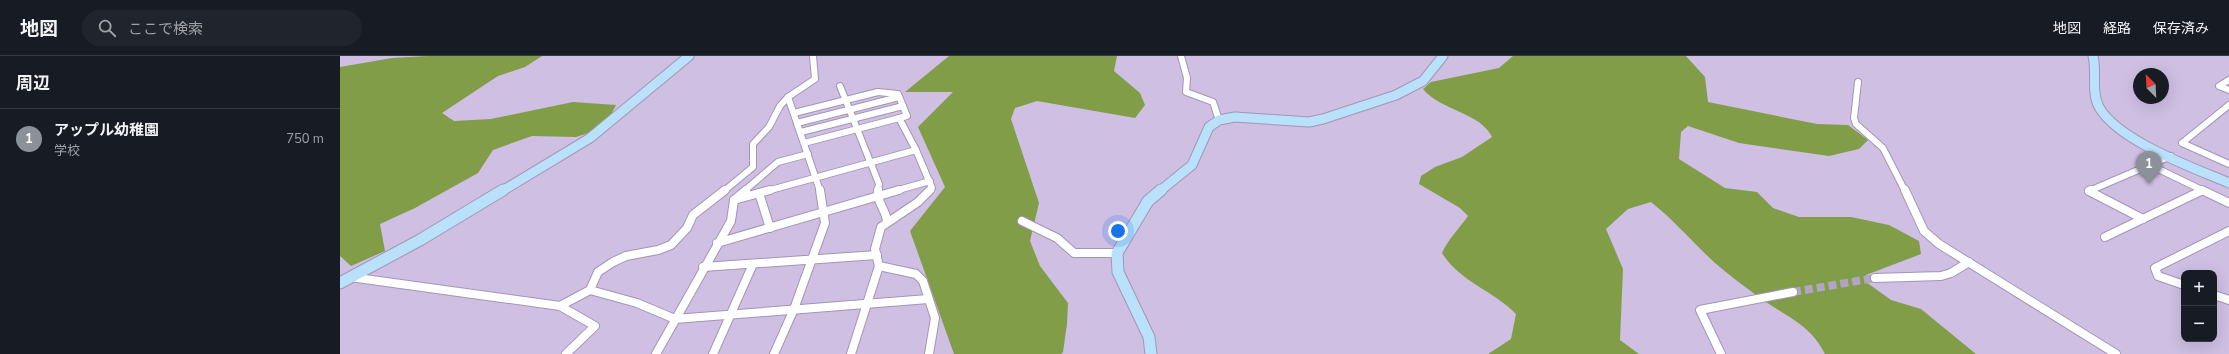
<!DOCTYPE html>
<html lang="ja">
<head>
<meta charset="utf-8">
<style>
	body { margin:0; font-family:"Nunito Sans","Noto Sans JP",sans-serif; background:#20242c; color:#f1f3f6 }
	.controls { position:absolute; right:12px; bottom:12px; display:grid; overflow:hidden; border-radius:8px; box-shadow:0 4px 16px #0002 }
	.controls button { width:36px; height:36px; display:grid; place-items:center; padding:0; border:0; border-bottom:1px solid #363941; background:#171b24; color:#f1f3f6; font:20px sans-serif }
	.compass { position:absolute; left:1793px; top:12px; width:36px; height:36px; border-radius:50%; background:#171b24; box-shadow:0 4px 16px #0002; rotate:336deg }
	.you { position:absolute; left:778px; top:175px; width:14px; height:14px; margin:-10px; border:3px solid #fff; border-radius:50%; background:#1a73e8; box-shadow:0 0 0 6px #1a73e833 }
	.badge { display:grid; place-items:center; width:26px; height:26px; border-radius:50%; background:#8c9099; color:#fff; font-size:13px; font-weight:700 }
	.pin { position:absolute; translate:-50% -33px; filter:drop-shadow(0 1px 2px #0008) }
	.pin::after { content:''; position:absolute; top:21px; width:14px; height:12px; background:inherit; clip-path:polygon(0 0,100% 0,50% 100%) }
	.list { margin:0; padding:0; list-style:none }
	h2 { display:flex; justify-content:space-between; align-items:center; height:52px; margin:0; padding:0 16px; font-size:17px }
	h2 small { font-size:13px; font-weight:400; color:#9ea1a6 }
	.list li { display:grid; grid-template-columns:26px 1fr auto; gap:12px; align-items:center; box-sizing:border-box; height:60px; padding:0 16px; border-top:1px solid #363941 }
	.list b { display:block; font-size:15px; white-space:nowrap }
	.list p { margin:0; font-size:13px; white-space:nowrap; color:#9ea1a6 }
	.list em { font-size:13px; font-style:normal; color:#9ea1a6 }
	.icon { flex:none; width:22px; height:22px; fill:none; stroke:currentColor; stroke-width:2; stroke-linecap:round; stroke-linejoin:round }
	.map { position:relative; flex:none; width:1889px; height:298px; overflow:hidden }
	header { display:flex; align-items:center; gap:24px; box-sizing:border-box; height:56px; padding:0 20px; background:#171b24; border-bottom:1px solid #363941 }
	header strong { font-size:19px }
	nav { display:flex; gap:22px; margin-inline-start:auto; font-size:14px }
	.search { width:280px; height:36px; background:#20242c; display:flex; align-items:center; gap:10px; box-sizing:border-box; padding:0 14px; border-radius:22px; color:#9ea1a6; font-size:15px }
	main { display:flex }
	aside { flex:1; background:#171b24 }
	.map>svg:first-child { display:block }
	.forest { fill:#829d48 }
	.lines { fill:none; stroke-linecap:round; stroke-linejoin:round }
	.street-tunnel { stroke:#b1a4c4; stroke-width:8; stroke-dasharray:8 4; stroke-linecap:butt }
	.street-far1-casing { stroke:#a395b7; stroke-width:8 }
	.street-casing { stroke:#a395b7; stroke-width:10 }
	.secondary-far1-casing { stroke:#a395b7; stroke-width:11 }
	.secondary-casing { stroke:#a395b7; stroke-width:13 }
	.street-far1 { stroke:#fff; stroke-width:6 }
	.street { stroke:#fff; stroke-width:8 }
	.secondary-far1 { stroke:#bae1fa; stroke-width:9 }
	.secondary { stroke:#bae1fa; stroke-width:11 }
</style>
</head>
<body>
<header>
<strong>地図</strong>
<div class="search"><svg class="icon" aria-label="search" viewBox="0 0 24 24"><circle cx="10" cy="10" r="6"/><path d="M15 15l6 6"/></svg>ここで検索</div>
<nav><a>地図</a><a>経路</a><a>保存済み</a></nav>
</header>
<main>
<aside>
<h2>周辺<small></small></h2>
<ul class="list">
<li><span class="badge">1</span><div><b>アップル幼稚園</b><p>学校</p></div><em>750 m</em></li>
</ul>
</aside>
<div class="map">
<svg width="1889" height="298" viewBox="0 0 1889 298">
	<rect width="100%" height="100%" fill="#cebfe3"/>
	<g class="forest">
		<path d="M88 0H202L185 11 158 20 102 57 114 65 151 63 233 46 276 49 264 72 236 81 192 80 153 94 138 117 75 152 40 168 45 195 11 210 0 200V11L52 2Z"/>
		<path d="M609 0H777L774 15 800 37 805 49 795 62 697 45 675 52 671 63 699 147 690 185 700 210 728 247 727 268 723 296 721 298H614L570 175 605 131 578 71 613 36H565Z"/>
		<path d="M1173 0H1346L1365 21 1368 46 1477 68 1508 69 1528 84 1519 93 1489 100 1399 87 1348 70 1341 76 1339 103 1385 132 1417 136 1433 152 1459 161H1511L1549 169 1579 185 1581 198 1526 219V226L1551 244 1581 253 1636 298H1485C1471 270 1451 263 1426 246 1409 234 1391 221 1375 207 1353 187 1334 164 1311 146L1288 153 1266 173 1283 213 1280 284 1299 298H1148L1171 283 1176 258C1153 234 1121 227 1102 197 1108 183 1119 173 1128 160L1120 152 1079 128 1081 120 1095 111 1122 101 1152 81C1140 56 1101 55 1083 33L1091 26 1159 12Z"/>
	</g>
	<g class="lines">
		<path class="street-tunnel" d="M1453 236 1535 222"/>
		<defs>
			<g id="street-far1">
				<path d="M841 0 847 22 846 36 873 46 879 64"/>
				<path d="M1889 24 1879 30 1889 34"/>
				<path d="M1518 26 1514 62 1516 68 1543 92 1565 135"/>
				<path d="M500 30 539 128 538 135"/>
				<path d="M448 41 480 135"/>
				<path d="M1889 49 1842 87 1889 108"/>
				<path d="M454 57 538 36 558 38 567 60 464 87"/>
				<path d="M559 62 576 94 592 132 589 135"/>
				<path d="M457 67 559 41"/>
				<path d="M461 76 563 50"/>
				<path d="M1810 109 1864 135"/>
				<path d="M384 135 413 111V88L429 71 440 50 448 41 475 23 473 0"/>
				<path d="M404 135 438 106 468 98"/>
				<path d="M427 135 576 94"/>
				<path d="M555 135 590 125"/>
				<path d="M1749 135 1831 100"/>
			</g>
			<g id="street">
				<path d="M538 134C536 145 546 154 547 165"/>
				<path d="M1565 134 1584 175 1599 188 1776 298"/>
				<path d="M1862 134 1889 147"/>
				<path d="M1749 135 1751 134"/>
				<path d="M1749 135 1803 163"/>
				<path d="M419 137 430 172"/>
				<path d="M394 144 430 134"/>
				<path d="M682 165 717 182 734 197H777"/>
				<path d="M1765 181 1861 135"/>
				<path d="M377 187 559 134"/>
				<path d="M363 211 537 199"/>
				<path d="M10 221 220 250 255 270 226 298"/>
				<path d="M1535 222 1601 220 1611 217 1629 206"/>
				<path d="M1844 229 1818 220 1815 212 1889 175"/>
				<path d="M250 234 297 247 335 263 588 243"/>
				<path d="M1874 239 1889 244"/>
				<path d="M220 250 250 234 258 216 273 206 286 200 318 194 331 189 347 172 353 159 385 134"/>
				<path d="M316 298 391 165 394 144 406 134"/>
				<path d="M373 298 413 208"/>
				<path d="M434 298 454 253 485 167 480 134"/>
				<path d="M511 298 539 210"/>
				<path d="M589 298 595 262 583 225 576 218 539 210 535 193 541 171 578 146 590 134"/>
				<path d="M1381 298 1360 254 1453 236"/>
			</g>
			<g id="secondary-far1">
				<path d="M1753 0C1757 16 1751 36 1759 51 1778 85 1854 112 1889 127"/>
				<path d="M162 135 250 82 349 0"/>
				<path d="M820 135 852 109 869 71 879 64 895 61 969 66 983 63 1056 39 1083 25 1103 0"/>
			</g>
			<g id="secondary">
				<path d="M0 227 80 184 163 134"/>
				<path d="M811 298 809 281 778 216 777 197 808 145 821 134"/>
			</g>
		</defs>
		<use href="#street-far1" class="street-far1-casing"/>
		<use href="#street" class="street-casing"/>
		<use href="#secondary-far1" class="secondary-far1-casing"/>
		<use href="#secondary" class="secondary-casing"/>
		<use href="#street-far1" class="street-far1"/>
		<use href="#street" class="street"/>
		<use href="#secondary-far1" class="secondary-far1"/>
		<use href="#secondary" class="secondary"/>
	</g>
</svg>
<div class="controls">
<button>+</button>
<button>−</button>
</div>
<svg class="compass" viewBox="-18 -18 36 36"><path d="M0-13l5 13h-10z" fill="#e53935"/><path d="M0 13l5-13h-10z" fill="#9ea1a6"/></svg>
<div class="you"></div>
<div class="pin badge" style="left:1809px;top:128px">1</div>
</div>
</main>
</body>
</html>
